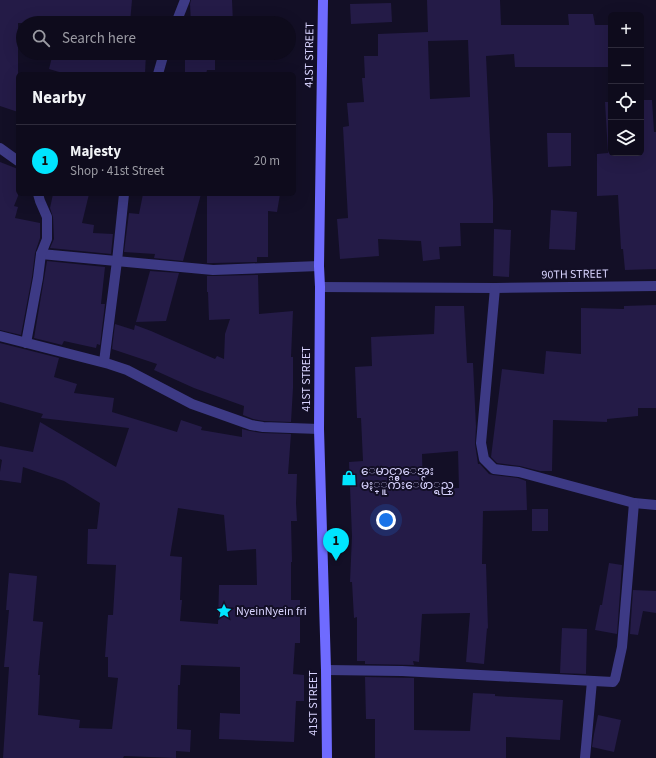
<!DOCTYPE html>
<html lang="en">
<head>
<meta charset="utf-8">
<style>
	body { margin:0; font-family:"Source Sans 3","Noto Sans Myanmar",sans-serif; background:#171425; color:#f1f3f6 }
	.controls { position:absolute; right:12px; top:12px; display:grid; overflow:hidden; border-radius:6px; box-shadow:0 4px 16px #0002 }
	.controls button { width:36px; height:36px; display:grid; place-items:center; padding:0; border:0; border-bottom:1px solid #2e2b3b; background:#0e0b1c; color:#f1f3f6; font:20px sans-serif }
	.you { position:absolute; left:386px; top:520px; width:14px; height:14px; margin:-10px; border:3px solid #fff; border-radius:50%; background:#1a73e8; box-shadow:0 0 0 6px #1a73e833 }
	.badge { display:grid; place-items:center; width:26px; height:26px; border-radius:50%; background:#00e5ff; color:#111; font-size:13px; font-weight:700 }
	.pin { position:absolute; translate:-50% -33px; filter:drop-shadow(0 1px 2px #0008) }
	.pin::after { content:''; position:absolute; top:21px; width:14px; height:12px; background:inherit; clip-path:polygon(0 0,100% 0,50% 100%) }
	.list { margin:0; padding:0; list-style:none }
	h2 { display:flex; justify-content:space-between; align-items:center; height:52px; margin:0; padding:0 16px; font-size:17px }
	h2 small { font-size:13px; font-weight:400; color:#9b9ba3 }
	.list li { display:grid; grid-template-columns:26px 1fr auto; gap:12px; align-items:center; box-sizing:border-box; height:72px; padding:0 16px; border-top:1px solid #2e2b3b }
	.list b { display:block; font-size:15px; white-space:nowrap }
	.list p { margin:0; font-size:13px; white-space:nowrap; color:#9b9ba3 }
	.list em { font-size:13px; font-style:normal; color:#9b9ba3 }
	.icon { flex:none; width:22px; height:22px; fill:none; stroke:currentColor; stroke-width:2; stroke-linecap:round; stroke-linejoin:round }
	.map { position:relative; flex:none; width:656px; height:758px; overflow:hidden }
	.search { position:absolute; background:#0e0b1c; box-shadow:0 4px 16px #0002; left:16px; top:16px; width:280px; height:44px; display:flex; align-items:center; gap:10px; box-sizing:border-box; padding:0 14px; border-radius:22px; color:#9b9ba3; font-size:15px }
	.panel { position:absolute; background:#0e0b1c; box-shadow:0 4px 16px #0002; left:16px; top:72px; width:280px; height:124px; border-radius:6px }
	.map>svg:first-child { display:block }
	.building { fill:#241b47; fill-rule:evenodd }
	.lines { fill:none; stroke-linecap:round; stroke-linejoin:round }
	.street { stroke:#3d3a85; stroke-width:10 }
	.secondary { stroke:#6f6bff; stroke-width:10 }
	.labels { text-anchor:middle; stroke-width:4; stroke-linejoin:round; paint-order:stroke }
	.street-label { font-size:12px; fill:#d9d4ff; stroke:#130f26 }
	.poi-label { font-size:12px; fill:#d9d4ff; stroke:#130f26; text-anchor:start }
</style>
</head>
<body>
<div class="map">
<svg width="656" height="758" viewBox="0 0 656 758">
	<rect width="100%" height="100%" fill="#130f26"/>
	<g class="building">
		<path d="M0 0H132L130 23H18V112L0 106Z"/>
		<path d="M191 0H232L233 23H191L190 4Z"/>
		<path d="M427 0H500L501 25H569L568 14H593L595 25H611V67H515L514 54 486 56 493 201V223H460L461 246 439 247 440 259 423 261 421 241 378 239 379 256 340 259 337 219 348 218 343 127 349 126 347 103 364 102 362 78H365L364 56H378V34L428 32ZM468 40 470 97 430 99 428 41Z"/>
		<path d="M391 3 392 22 351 24 350 4Z"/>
		<path d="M52 53H146L145 74H66L49 69 52 57Z"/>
		<path d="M185 53H215V70H207L206 74H185Z"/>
		<path d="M641 100H652L654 132H656V269L625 270 623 249H621L618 195 597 196V154L608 153 605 102H611V153H641Z"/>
		<path d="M547 133H571V166L548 167Z"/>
		<path d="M0 162 18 169V196L14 206 18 207 15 218 40 223V238L35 253 32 277 21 335 0 330Z"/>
		<path d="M53 194H89L82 223 94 225 93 233 113 234 111 254 50 248 54 239 53 217 50 208Z"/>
		<path d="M143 194H201L183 261 154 258 155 254 124 252 129 213 139 214Z"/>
		<path d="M207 194H280L277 212 268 211V257H257V262L213 263H207Z"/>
		<path d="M551 210 577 212 575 250 549 249Z"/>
		<path d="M494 229 511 230 509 277 493 276Z"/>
		<path d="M47 261 105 267 101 304H105L100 345 97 344 96 348 64 341 62 345 34 338 44 279Z"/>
		<path d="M150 271 179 273 166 321 136 322Z"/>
		<path d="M258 275 259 314 293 311 291 357H293V388L291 422 264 421 253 419 243 415 244 406 194 388 154 370 157 364 112 349 115 324 134 330 135 325 151 331 215 359 217 356 224 359 225 334 230 319 209 320 208 292H207V276H213Z"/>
		<path d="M656 305V408H638V416L607 419V422L553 420 552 471H540L520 466 497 463 491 457 502 369 544 374 546 351 581 354V308L624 309V306Z"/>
		<path d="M435 306H464L467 363H473L476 427 475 444 478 464H480L489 474 493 475 518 478 526 481 527 510 483 511 482 564H486L488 629 487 628 484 664 466 662 470 613 422 614 419 662 413 661 414 665 365 664V661H357V617L354 618 352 582H350L352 536 349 462 363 461 361 418H357L355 367 372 366 371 337 434 334ZM458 451 459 488 423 489 422 454Z"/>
		<path d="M0 343 59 358 54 377 77 384 74 393 114 398 112 412 177 432 181 420 202 427 201 430 242 437V429L250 431 262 433 291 434 288 474H297L296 503 297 521H291L292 562H291V600H300V643H295L293 674 304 675V701H296L294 742 219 739 220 713 240 714V667L181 665 180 685H178L177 729 191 730 190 752 176 751V758L124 756 123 758H3L9 667H4L9 610H6L9 573 37 576 33 621 43 622 38 675H40L38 715 80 720 79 728 112 729 118 678 108 677V657H105L108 615H113L116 565 87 564 88 529H97L100 503 64 481 23 467 21 483 0 480V472L2 460 0 459V446L33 452 40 422 116 467 129 428 41 418 43 414 0 402ZM178 508 224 515 227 551 256 549 257 585H219L218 624 180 621 182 600H180L182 557 170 556Z"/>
		<rect x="532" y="509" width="16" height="22"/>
		<path d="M609 563 622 565 617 634 595 630 600 605H602Z"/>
		<path d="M633 590 656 591V613L643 611 638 635 630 634Z"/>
		<path d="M562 628 587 629 586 674 560 673Z"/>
		<path d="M365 677 414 678V730L470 731 473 693 495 694V696L563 700 560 740 506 737V758H375V719H366Z"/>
		<path d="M598 715 621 720 614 752 592 747 594 734Z"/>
	</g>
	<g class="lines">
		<g class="street">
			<path d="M176 23 185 0"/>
			<path d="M158 74 164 53"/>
			<path d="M0 148 18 161"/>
			<path d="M41 254 213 270 319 266"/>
			<path d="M320 287 495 288 656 286"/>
			<path d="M495 288 481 443 484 459 494 469 519 472 634 503 656 505"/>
			<path d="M0 336 109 364 127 370 192 404 251 425 263 427 319 429"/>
			<path d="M26 343 38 278 41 254 47 239V217L40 201 38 194"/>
			<path d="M104 362 117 261 124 194"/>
			<path d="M326 670 402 671 613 682 615 679 622 647 634 503"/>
			<path d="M585 758 592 681"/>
		</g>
		<path class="secondary" d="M323 0 319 266 320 287 319 429 326 670 327 758"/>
	</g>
	<defs>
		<symbol id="shop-bare" viewBox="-9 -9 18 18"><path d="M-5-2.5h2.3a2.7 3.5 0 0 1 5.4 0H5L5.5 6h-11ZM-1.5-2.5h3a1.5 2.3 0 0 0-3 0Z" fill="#00e5ff" stroke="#130f26" stroke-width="2.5" paint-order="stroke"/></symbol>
		<symbol id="sight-bare" viewBox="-9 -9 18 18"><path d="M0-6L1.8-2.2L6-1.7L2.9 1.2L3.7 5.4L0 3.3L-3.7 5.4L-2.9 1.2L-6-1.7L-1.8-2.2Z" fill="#00e5ff" stroke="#130f26" stroke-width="2.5" paint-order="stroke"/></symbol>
	</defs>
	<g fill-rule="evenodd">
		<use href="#shop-bare" x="338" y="467" width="22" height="22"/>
		<use href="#sight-bare" x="213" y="600" width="22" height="22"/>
	</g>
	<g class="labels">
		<g class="street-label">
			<text transform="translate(309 55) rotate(-89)" y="4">41ST STREET</text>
			<text transform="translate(575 274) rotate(-1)" y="4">90TH STREET</text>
			<text transform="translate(306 379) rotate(-90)" y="4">41ST STREET</text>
			<text transform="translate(313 703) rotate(-90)" y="4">41ST STREET</text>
		</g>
		<g class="poi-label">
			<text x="361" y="475">ေမာင္သာေအး<tspan x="361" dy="14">မႏ္ူက်ီးေဖ်ာ္ရည္</tspan></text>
			<text x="236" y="615">NyeinNyein fri</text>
		</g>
	</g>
</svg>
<div class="controls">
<button>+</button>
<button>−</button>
<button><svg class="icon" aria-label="locate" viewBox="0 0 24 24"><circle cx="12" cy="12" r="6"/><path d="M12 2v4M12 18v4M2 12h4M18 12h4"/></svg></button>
<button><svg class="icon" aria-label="layers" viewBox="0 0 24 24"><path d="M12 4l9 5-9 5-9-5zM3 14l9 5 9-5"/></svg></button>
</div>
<div class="you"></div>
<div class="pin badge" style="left:336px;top:561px">1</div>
<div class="search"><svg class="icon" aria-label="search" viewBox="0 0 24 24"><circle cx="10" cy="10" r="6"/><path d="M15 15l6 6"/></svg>Search here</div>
<section class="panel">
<h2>Nearby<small></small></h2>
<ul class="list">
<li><span class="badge">1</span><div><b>Majesty</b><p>Shop · 41st Street</p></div><em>20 m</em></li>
</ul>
</section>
</div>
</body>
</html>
